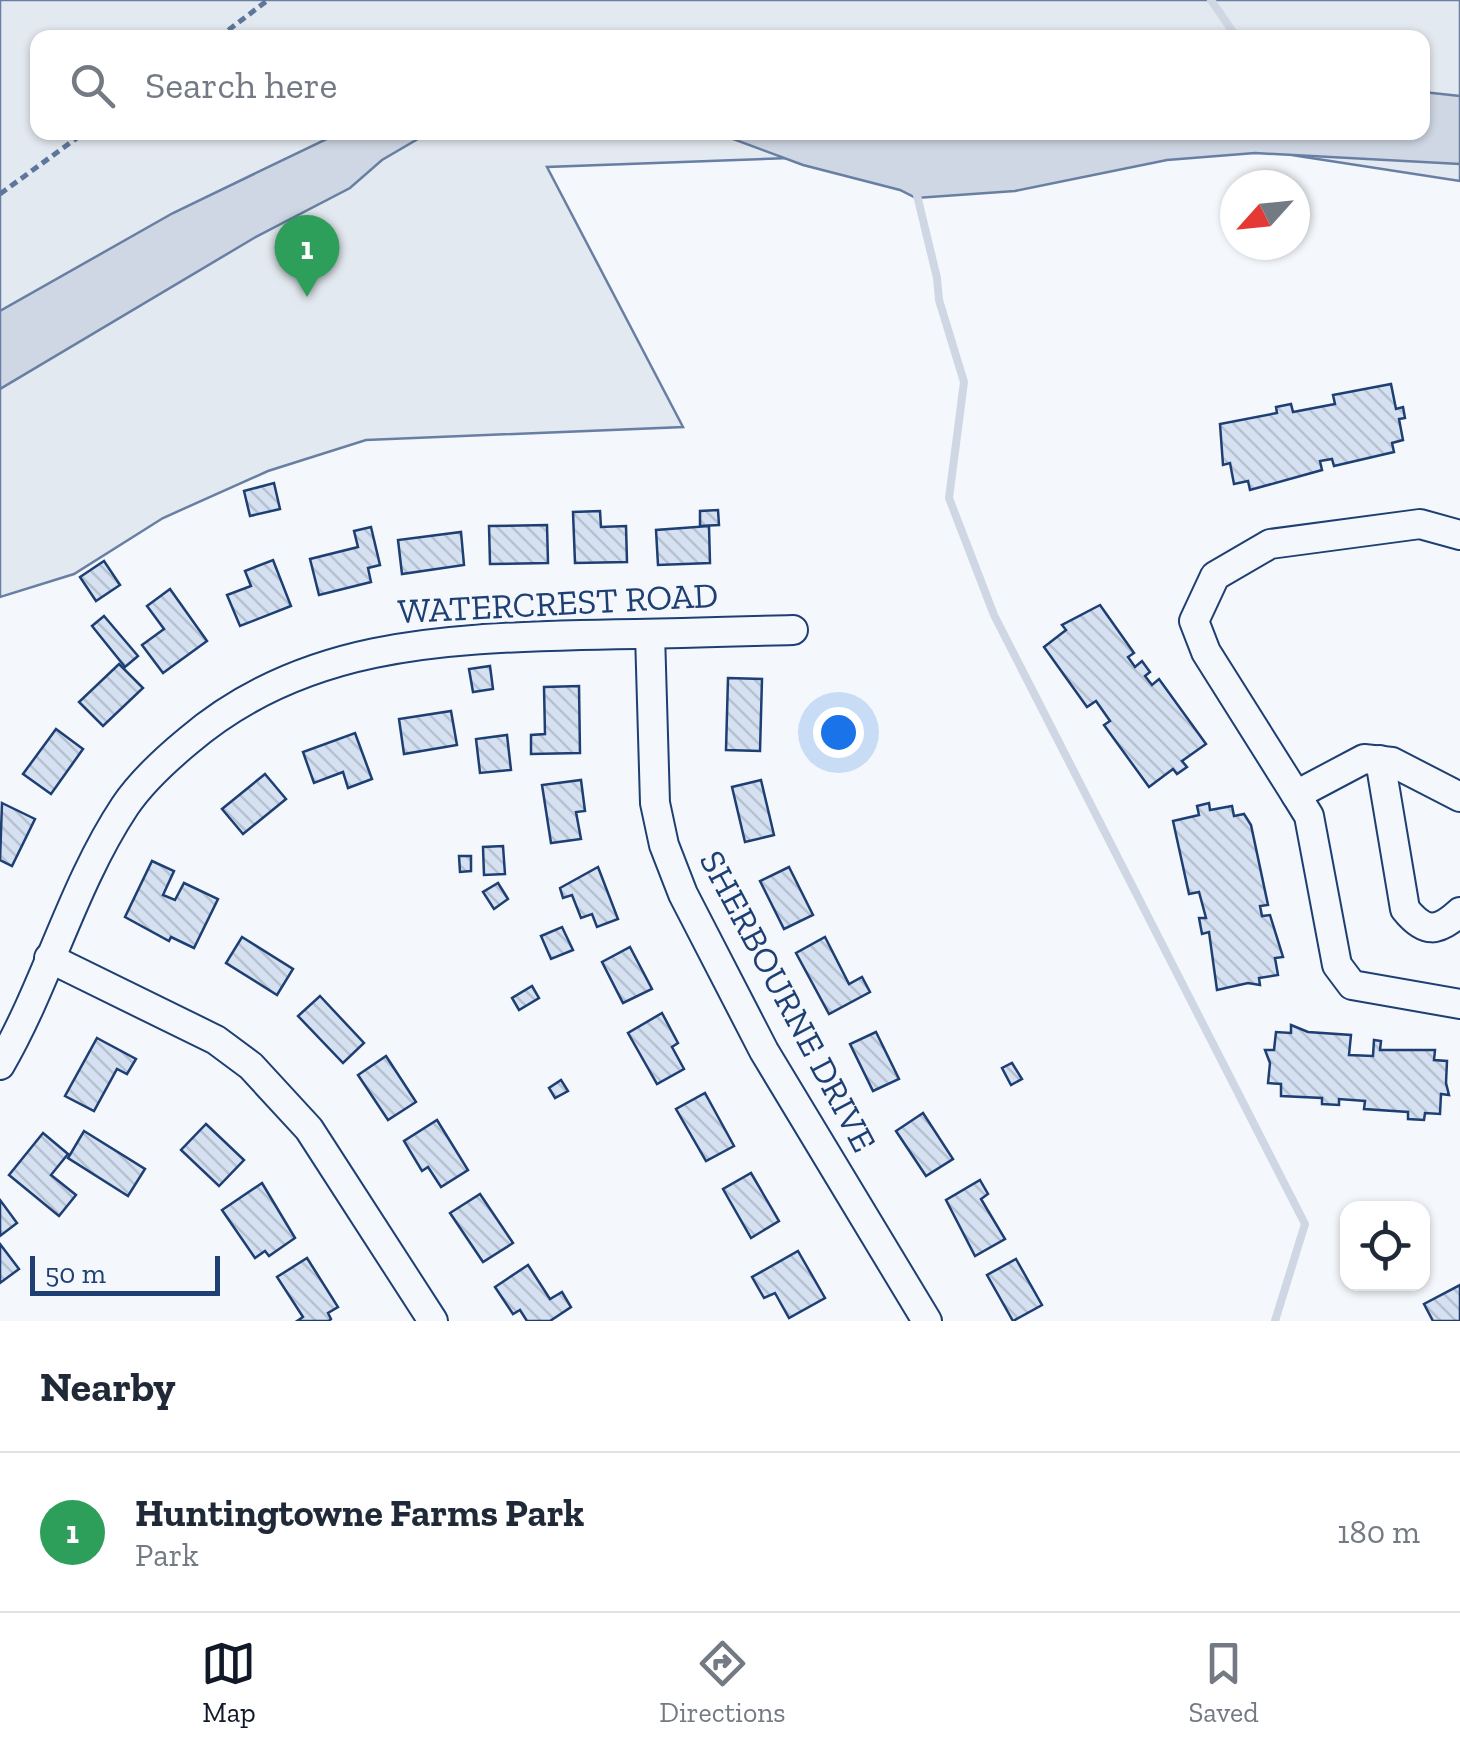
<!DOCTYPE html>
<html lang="en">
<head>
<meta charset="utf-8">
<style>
	body { margin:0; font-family:"Zilla Slab",serif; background:#f2f2f3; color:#1f2937 }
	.controls { position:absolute; right:30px; bottom:30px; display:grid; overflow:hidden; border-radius:20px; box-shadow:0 2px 8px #0004 }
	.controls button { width:90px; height:90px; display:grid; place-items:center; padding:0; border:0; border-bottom:2px solid #e0e1e3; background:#fff; color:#1f2937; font:50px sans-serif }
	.compass { position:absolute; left:1220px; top:170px; width:90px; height:90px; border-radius:50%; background:#fff; box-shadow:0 2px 8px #0004; rotate:243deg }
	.scale { position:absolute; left:30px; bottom:25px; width:190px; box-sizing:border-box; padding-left:10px; border:5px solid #1d3f73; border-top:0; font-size:28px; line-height:35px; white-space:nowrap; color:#1d3f73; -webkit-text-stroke:8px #f4f7fb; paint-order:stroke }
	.you { position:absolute; left:838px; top:732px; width:35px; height:35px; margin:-25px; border:8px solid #fff; border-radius:50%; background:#1a73e8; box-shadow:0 0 0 15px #1a73e833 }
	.badge { display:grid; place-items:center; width:65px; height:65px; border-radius:50%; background:#111827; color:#fff; font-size:32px; font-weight:700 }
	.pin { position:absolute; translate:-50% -82px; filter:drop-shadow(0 2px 5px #0008) }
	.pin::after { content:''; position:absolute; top:52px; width:35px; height:30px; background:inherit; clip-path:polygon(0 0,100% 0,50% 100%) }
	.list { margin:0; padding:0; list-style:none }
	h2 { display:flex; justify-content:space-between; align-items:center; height:130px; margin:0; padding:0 40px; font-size:42px }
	h2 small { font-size:32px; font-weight:400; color:#747a83 }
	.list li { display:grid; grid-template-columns:65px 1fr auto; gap:30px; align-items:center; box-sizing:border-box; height:160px; padding:0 40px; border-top:2px solid #e0e1e3 }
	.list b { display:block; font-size:38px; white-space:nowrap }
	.list p { margin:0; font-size:32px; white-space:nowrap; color:#747a83 }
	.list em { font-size:32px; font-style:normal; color:#747a83 }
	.icon { flex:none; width:55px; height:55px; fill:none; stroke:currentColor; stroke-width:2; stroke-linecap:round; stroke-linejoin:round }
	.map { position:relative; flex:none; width:1460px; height:1321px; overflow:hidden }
	.search { position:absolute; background:#fff; box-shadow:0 2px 8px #0004; left:30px; right:30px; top:30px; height:110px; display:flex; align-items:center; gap:25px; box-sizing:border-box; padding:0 35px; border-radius:20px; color:#747a83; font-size:38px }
	.sheet { height:290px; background:#fff }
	nav { display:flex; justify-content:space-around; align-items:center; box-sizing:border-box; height:140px; border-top:2px solid #e0e1e3; background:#fff; font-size:28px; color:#747a83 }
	nav a { display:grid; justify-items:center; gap:5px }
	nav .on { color:#111827 }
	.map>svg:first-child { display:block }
	.park { fill:#e3e9f0; stroke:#687fa3; stroke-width:2.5 }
	.water { fill:#cfd7e4; stroke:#687fa3; stroke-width:2.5 }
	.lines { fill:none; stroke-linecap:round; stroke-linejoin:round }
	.stream { stroke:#cfd7e4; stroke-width:8 }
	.building { fill:url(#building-back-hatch); stroke:#1d3f73; stroke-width:2.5 }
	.minor-casing { stroke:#1d3f73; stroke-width:32 }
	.path { stroke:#5e769c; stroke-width:5; stroke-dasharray:8 5; stroke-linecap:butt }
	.minor { stroke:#f4f7fb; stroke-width:28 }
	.labels { text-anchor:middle; stroke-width:8; stroke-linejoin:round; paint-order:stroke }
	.street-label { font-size:35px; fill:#1d3f73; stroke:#f4f7fb }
</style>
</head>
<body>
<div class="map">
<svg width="1460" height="1321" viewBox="0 0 1460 1321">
	<defs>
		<pattern id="building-back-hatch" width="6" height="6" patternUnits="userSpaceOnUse" patternTransform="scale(2.5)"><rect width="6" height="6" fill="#d5e0f0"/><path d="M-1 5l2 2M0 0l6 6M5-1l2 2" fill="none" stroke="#b6c1d1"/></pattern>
	</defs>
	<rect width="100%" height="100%" fill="#f4f7fb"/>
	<path class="park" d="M0 0H1460V181L1298 156 1180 133 1422 132V38H38V132L1052 133 790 158 547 167 683 427 366 440 268 471 163 518 74 574 0 597Z"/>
	<g class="water">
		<path d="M1423 92 1460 96V164L1255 153 1167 160 1015 191 916 198 900 190 803 165 717 133 1422 132Z"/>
		<path d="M339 133H428L382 160 350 188 254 238 0 389V311L173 213Z"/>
	</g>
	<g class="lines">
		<g class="stream">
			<path d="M1211 0 1237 38"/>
			<path d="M916 191 937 278 939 300 964 382 949 498 994 615 1305 1224 1275 1321"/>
		</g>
	</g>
	<g class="building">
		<path d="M1391 384 1396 409 1403 407 1405 418 1399 419 1403 440 1392 443 1394 452 1334 466 1332 459 1320 461 1322 470 1250 490 1248 481 1234 484 1230 463 1223 465 1220 424 1277 413 1276 407 1291 404 1293 412 1335 404 1333 395Z"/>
		<path d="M274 483 280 509 250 516 244 491Z"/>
		<path d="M718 510 719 525 700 526V511Z"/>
		<path d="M600 511 601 527 626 526 627 562 575 563 573 512Z"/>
		<path d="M547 525 548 563 490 564 489 526Z"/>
		<path d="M709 526 710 563 658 565 656 530Z"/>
		<path d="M371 527 380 565 368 568 371 582 319 595 310 559 358 547 354 531Z"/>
		<path d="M461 532 464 565 402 574 398 540Z"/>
		<path d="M273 560 291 606 240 626 227 595 251 586 245 571Z"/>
		<path d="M104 561 120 585 96 601 80 577Z"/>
		<path d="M170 589 207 641 163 673 142 645 164 629 147 606Z"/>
		<path d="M1100 605 1134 653 1128 657 1135 667 1142 661 1150 672 1145 676 1152 685 1159 679 1206 744 1182 761 1187 767 1177 774 1173 769 1149 787 1104 725 1110 721 1096 701 1087 707 1044 647 1066 630 1062 625Z"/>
		<path d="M104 616 138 656 125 667 92 626Z"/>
		<path d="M119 664 143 688 103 726 79 702Z"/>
		<path d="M490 666 493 689 473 692 469 669Z"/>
		<path d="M728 678 762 679 760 751 726 750Z"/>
		<path d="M579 686 580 753 531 754V735L545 734 544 687Z"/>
		<path d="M451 711 457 745 404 754 399 719Z"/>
		<path d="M56 729 83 749 51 794 23 774Z"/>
		<path d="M355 733 372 779 348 788 343 772 314 783 303 752Z"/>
		<path d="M507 735 511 770 480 773 476 739Z"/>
		<path d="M265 774 286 799 243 834 222 809Z"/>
		<path d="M581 780 585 811 576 812 581 839 551 843 542 785Z"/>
		<path d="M761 780 774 835 745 842 732 787Z"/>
		<path d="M2 803 35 819 12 866 0 860Z"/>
		<path d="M1209 803 1210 810 1232 806 1234 816 1244 814 1251 825 1268 905 1260 906 1262 916 1270 915 1283 957 1275 958 1278 975 1259 978 1260 985 1248 983 1217 990 1209 932 1202 934 1199 918H1206L1199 892 1189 894 1173 821 1199 815 1197 806Z"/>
		<path d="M503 846 505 874 484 875 483 847Z"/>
		<path d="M459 856H471V871L460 872Z"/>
		<path d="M152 861 174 871 163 895 175 900 184 883 218 899 194 948 171 937 169 941 125 917Z"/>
		<path d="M598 867 618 919 597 927 592 914 581 918 572 895 563 898 560 888Z"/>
		<path d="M789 867 813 915 784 929 760 881Z"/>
		<path d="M498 883 508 899 494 909 483 892Z"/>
		<path d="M562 927 573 950 551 959 541 936Z"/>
		<path d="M242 937 293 969 277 995 226 963Z"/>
		<path d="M825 937 849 984 862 977 870 992 829 1014 796 953Z"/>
		<path d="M630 947 652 989 623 1003 602 962Z"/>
		<path d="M532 986 539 998 519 1010 512 998Z"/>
		<path d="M320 996 364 1043 343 1063 298 1016Z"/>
		<path d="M662 1013 678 1043 672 1047 684 1069 657 1084 628 1033Z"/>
		<path d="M1291 1025 1308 1032 1351 1035 1349 1055 1373 1056 1374 1040 1381 1041 1380 1050H1435L1434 1060 1447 1061 1446 1083 1449 1095 1441 1094 1440 1114 1425 1113 1424 1120 1408 1119V1112L1364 1109 1365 1101 1339 1099V1105L1322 1104V1098L1281 1096V1084L1268 1083 1270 1063 1265 1050H1274L1276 1032 1291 1033Z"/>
		<path d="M876 1032 899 1079 873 1091 850 1044Z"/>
		<path d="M97 1038 136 1059 127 1074 117 1069 94 1111 65 1096Z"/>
		<path d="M386 1056 416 1102 388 1120 358 1075Z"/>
		<path d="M1012 1063 1022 1079 1011 1085 1002 1068Z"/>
		<path d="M561 1080 568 1091 555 1098 549 1088Z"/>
		<path d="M705 1093 734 1146 706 1161 676 1109Z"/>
		<path d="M923 1113 953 1159 926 1176 896 1131Z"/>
		<path d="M437 1120 468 1170 441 1187 428 1167 422 1171 404 1141Z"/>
		<path d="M206 1124 244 1160 219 1186 181 1150Z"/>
		<path d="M84 1131 145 1169 128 1196 68 1158Z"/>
		<path d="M43 1133 68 1154 51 1175 76 1195 59 1216 9 1175Z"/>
		<path d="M751 1173 779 1221 751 1238 723 1189Z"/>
		<path d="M980 1180 988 1194 981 1199 1005 1239 975 1256 946 1200Z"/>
		<path d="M262 1183 295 1238 269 1256 265 1251 255 1258 222 1210Z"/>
		<path d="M480 1194 513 1243 483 1262 450 1213Z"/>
		<path d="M0 1200 17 1223 0 1236Z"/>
		<path d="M0 1244 19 1269 0 1283Z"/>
		<path d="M798 1251 825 1298 789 1318 775 1293 764 1298 752 1277Z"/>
		<path d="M307 1258 338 1307 328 1313 331 1319 329 1321H297L303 1317 277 1277Z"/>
		<path d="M1016 1259 1042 1305 1013 1321 987 1275Z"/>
		<path d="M528 1265 550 1299 562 1292 571 1307 550 1321H527L520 1310 513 1314 495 1287Z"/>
		<path d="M1460 1285V1321H1433L1424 1304Z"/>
	</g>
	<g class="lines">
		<defs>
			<g id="minor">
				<path d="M1460 535 1420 524 1270 544 1215 576 1194 621 1206 652 1296 795 1364 759 1392 762 1460 797"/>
				<path d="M650 634 655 803 664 845 683 894 764 1051 927 1321"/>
				<path d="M1380 760 1405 909C1425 934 1438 932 1460 912"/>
				<path d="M1296 795 1309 816 1337 965 1352 985 1460 1004"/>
				<path d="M49 958 216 1040 251 1066 309 1129 433 1321"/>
				<path d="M0 1065C48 982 72 886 125 806 142 781 165 760 188 741 301 644 440 639 581 635 652 634 722 632 793 630"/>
			</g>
		</defs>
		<use href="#minor" class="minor-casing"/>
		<g class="path">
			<path d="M218 38 268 0"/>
			<path d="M0 194 85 132"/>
		</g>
		<use href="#minor" class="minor"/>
	</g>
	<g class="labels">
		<g class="street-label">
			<text transform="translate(558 603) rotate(-3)" y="12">WATERCREST ROAD</text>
			<text transform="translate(788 1001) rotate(62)" y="12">SHERBOURNE DRIVE</text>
		</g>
	</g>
</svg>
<div class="controls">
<button><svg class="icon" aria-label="locate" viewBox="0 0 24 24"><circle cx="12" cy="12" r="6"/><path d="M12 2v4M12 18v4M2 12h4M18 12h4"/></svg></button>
</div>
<svg class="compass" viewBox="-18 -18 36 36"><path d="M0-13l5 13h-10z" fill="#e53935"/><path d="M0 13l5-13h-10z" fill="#747a83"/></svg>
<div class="scale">50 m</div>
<div class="you"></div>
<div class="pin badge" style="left:307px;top:297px;background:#2e9e5b">1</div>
<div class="search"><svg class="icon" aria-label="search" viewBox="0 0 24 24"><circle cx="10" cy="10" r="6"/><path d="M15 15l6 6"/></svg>Search here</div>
</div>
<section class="sheet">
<h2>Nearby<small></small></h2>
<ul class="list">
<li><span class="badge" style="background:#2e9e5b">1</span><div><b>Huntingtowne Farms Park</b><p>Park</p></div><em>180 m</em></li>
</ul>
</section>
<nav>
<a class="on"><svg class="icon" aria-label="map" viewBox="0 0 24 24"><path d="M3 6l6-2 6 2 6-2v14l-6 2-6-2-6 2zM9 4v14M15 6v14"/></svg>Map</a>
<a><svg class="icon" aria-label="directions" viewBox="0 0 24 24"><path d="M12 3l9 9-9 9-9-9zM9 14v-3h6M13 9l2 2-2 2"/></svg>Directions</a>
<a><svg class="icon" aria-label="saved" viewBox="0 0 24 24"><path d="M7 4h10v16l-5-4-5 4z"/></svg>Saved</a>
</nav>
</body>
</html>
